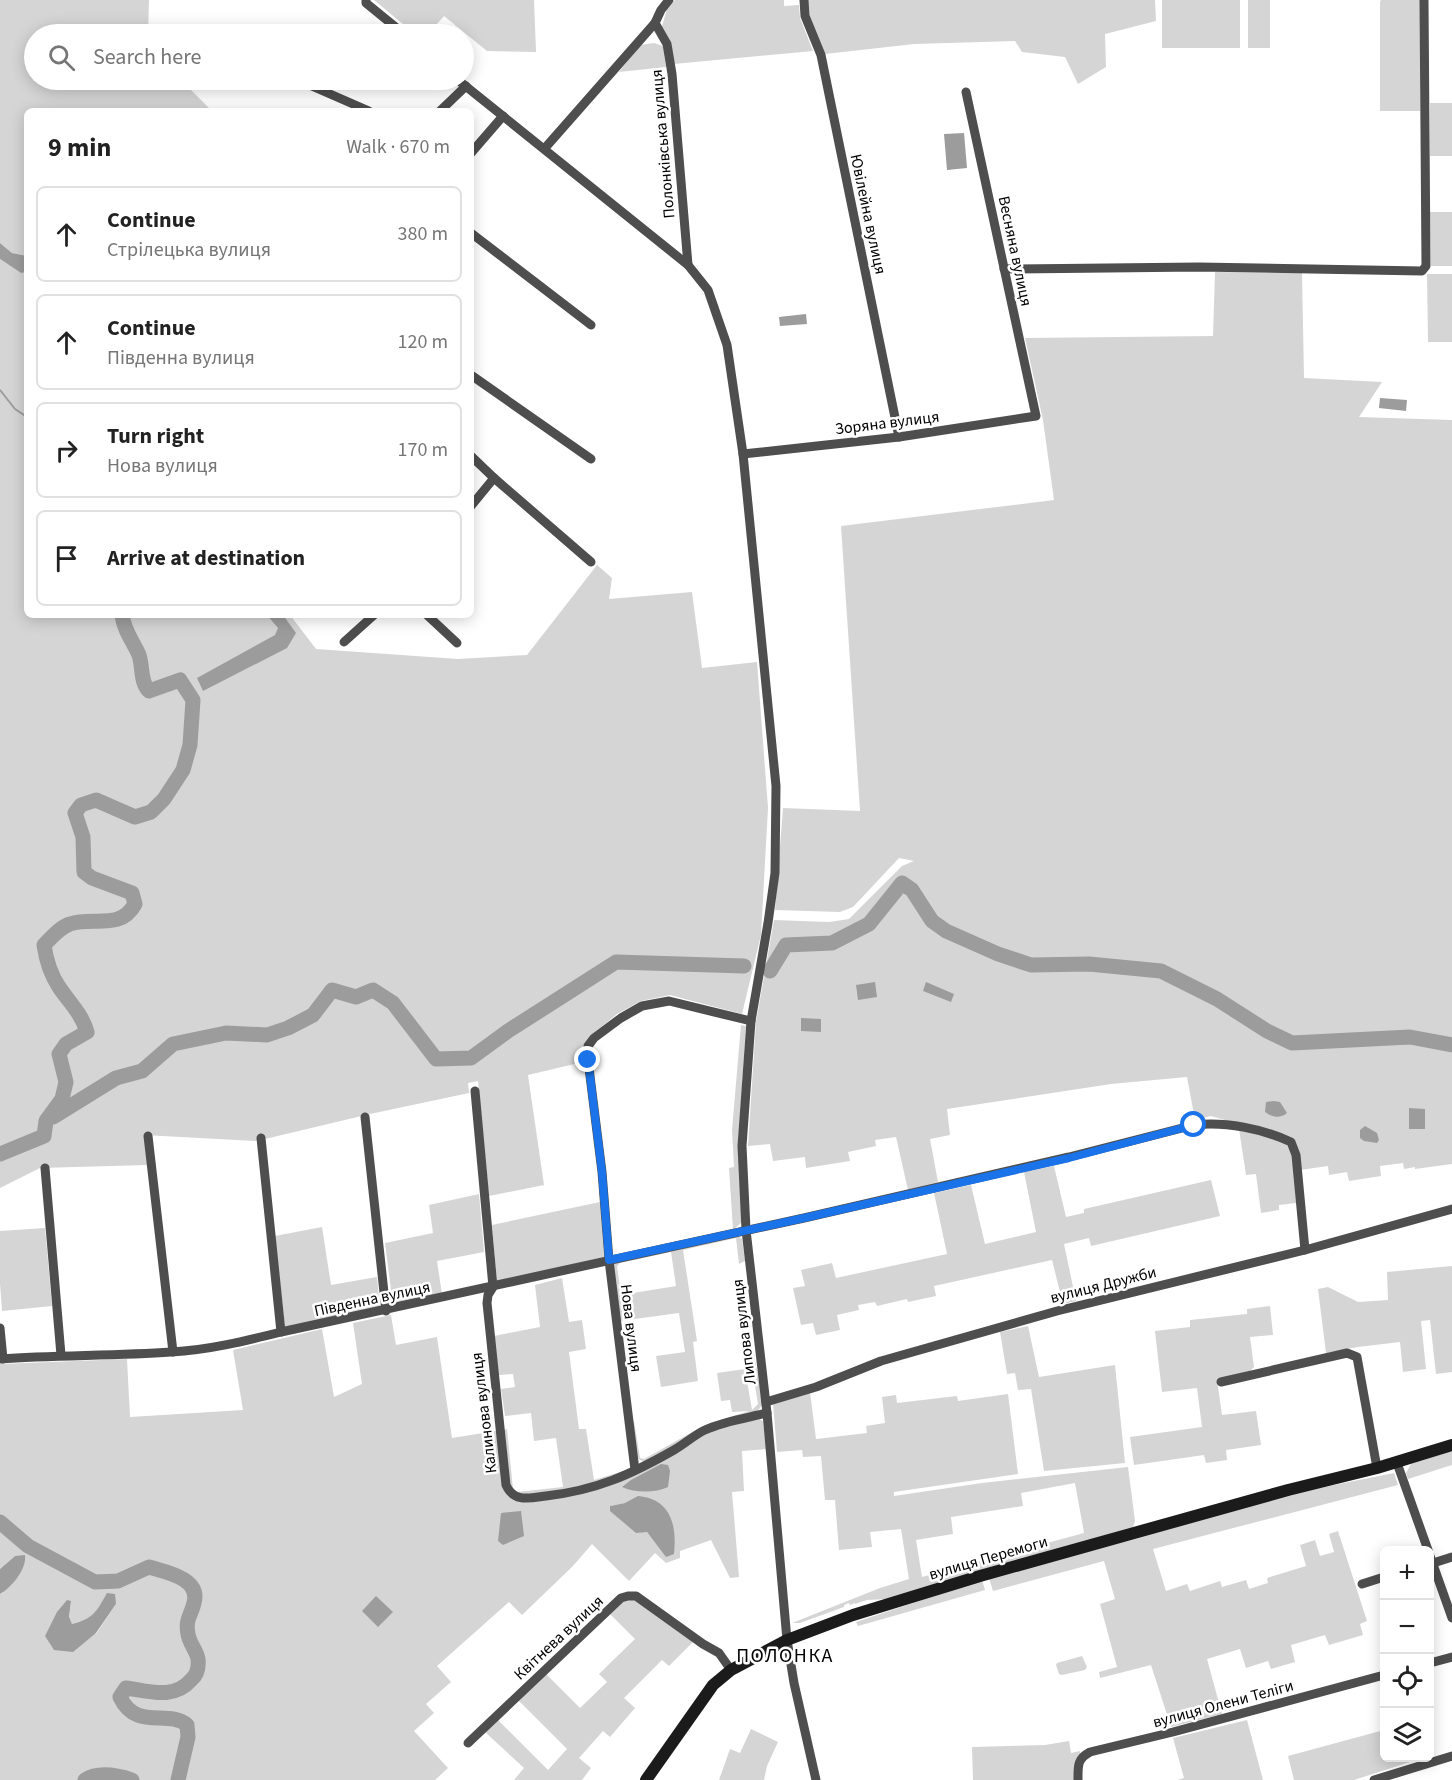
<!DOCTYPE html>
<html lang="en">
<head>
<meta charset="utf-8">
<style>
	body { margin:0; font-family:"Source Sans 3",sans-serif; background:#f6f6f6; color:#222 }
	.controls { position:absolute; right:18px; bottom:18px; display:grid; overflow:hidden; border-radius:9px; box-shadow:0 3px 15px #0003 }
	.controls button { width:54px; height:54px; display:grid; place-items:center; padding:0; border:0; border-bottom:2px solid #e0e0e0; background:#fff; color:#222; font:30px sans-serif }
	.stop { position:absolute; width:18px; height:18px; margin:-14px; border:4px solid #1a73e8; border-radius:50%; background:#fff }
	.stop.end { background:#1a73e8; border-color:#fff; box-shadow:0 2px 6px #0008 }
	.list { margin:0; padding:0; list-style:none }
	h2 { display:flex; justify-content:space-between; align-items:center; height:78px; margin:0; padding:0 24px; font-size:26px }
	h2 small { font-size:20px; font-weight:400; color:#767676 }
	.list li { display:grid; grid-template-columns:39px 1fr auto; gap:18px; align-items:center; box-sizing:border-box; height:96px; margin:0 12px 12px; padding:0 12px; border:2px solid #e0e0e0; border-radius:9px }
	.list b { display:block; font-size:22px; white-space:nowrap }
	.list p { margin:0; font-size:20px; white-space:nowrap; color:#767676 }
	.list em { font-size:20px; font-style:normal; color:#767676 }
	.icon { flex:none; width:33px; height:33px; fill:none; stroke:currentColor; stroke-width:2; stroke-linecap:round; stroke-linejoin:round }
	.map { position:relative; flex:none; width:1452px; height:1780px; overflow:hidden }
	.search { position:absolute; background:#fff; box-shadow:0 3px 15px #0003; left:24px; top:24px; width:450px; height:66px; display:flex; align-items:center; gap:15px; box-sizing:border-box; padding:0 21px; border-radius:33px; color:#767676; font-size:22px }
	.panel { position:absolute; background:#fff; box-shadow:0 3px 15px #0003; left:24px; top:108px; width:450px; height:510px; border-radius:9px }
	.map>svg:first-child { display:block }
	.green { fill:#d5d5d5; fill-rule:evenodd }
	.water { fill:#9c9c9c }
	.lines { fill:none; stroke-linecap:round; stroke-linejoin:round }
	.stream { stroke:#9c9c9c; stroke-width:2 }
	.river { stroke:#9c9c9c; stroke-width:15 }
	.minor { stroke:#4e4e4e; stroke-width:9 }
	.secondary { stroke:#1b1b1b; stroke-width:12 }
	.route { stroke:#1a73e8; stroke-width:8 }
	.labels { text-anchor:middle; stroke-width:5; stroke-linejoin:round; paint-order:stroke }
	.street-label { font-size:16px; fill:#000; stroke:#fff }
	.quarter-label { font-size:20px; letter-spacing:1.5px; fill:#000; stroke:#fff }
</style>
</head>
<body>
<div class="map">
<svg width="1452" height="1780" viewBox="0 0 1452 1780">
	<rect width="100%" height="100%" fill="#fff"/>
	<g class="green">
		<path d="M0 0H149L148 34H34V80H181L212 111H27V256L12 253 0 243Z"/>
		<path d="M374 0H534L536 52 487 51 444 16 428 34H415Z"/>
		<path d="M675 0H784V6L799 5 800 18 813 51 674 64 671 42 662 26 667 9Z"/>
		<path d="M808 0H1155L1156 21 1105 34 1106 67 1078 84 1065 57 1022 52 1015 41 914 44 825 54 809 16Z"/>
		<rect x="1162" y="0" width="78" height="48"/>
		<rect x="1248" y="0" width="22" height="48"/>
		<path d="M1381 0H1420V111H1380V2Z"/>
		<path d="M654 43 663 46 666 67 619 72 640 45Z"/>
		<rect x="1430" y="103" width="22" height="53"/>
		<path d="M1430 212H1452V266H1431Z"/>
		<path d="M0 259 21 273 27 272V615H290L316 649 458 659 527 655 597 565 612 578 609 599 692 592 702 668 757 662 768 808 761 935 742 1014 670 995 641 1001 617 1014 591 1035 583 1046V1062L528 1075 544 1185 489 1196 478 1081 468 1083 469 1093 370 1114 265 1139 255 1141 144 1135 147 1165 40 1168 0 1188Z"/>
		<path d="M1215 272 1302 273 1304 378 1382 382 1359 417 1452 420V1164L1415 1169V1167L1404 1169 1403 1163 1380 1166 1381 1176 1349 1181 1347 1172 1329 1175 1328 1166 1300 1170 1297 1147 1242 1125 1211 1116 1195 1120 1187 1077 1111 1084 947 1109 950 1135 930 1139 938 1182 908 1190 896 1137 875 1140 876 1146 848 1152 850 1161 806 1168 805 1157 773 1161 770 1144 748 1146 756 1022 774 920 829 922 849 919 902 866 914 861 899 858 853 907 840 912 775 910 783 808 860 811 841 526 1054 500 1043 420 1025 338 1213 336Z"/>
		<path d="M1427 274H1452V342H1428Z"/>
		<path d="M741 1025 746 1026 738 1146 742 1222 733 1230 729 1168 734 1167 732 1130Z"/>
		<path d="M1239 1129 1285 1142 1293 1149 1296 1203 1279 1205V1210L1261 1213 1256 1174 1246 1175Z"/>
		<path d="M1054 1166 1066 1217 1084 1213V1209L1211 1180 1220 1216 1091 1246 1089 1238 1064 1244 1076 1301 1063 1304 1052 1260 934 1286 936 1296 908 1302 907 1299 877 1306 875 1302 858 1305 859 1310 837 1315 840 1330 816 1335 813 1323 801 1325 793 1288 805 1286 801 1270 832 1263 836 1278 947 1254 934 1193 971 1185 985 1244 1036 1232 1024 1172Z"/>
		<path d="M479 1194 484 1252 437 1261 442 1294 393 1305 385 1243 433 1233 429 1205Z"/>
		<path d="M600 1202 604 1257 497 1282 492 1225Z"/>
		<path d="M322 1227 331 1285 377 1277 380 1308 285 1327 275 1236Z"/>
		<path d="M45 1228 52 1306 2 1311 0 1283V1231Z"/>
		<path d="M737 1235 742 1239 745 1261 739 1264 736 1238 683 1250 697 1341 693 1342 698 1381 661 1387 656 1356 685 1352 679 1313 620 1321 613 1262ZM671 1252 676 1286 621 1295 617 1266 620 1263Z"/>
		<path d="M1452 1266V1372L1436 1374 1430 1320 1421 1321 1426 1369 1403 1372 1400 1342 1358 1347 1326 1353 1318 1289 1328 1287 1358 1302 1388 1300 1387 1272Z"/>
		<path d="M562 1278 569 1322 582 1320 586 1349 569 1352 579 1429H586L594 1480 630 1469 609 1480 527 1496 511 1491 503 1430 507 1429 513 1489 517 1492 563 1487 556 1438 534 1441 531 1413 505 1416 501 1389 515 1387 513 1374 499 1375 494 1336 540 1327 535 1285Z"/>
		<path d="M1270 1306 1273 1335 1250 1337 1254 1367 1249 1372 1217 1380 1222 1415 1256 1411 1261 1445 1226 1450 1227 1460 1206 1463 1204 1455 1134 1465 1130 1437 1202 1427 1197 1388 1162 1392 1155 1331 1190 1327V1320L1247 1314V1309Z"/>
		<path d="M391 1315 396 1345 437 1337 452 1438 496 1431 508 1494 574 1495 706 1433 757 1418 763 1421 766 1449 742 1451 744 1491 732 1492 739 1577 730 1578 711 1540 680 1551V1558L666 1563 655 1553 629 1581 592 1544 573 1566 522 1615 509 1602 437 1666 451 1682 426 1704 434 1713 414 1731 448 1768 435 1780H0V1594L3 1593 15 1556 0 1569V1364L127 1359 130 1417 243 1410 233 1350 322 1329 334 1397 362 1384 353 1323ZM625 1503 666 1556 647 1532 610 1506ZM107 1594 116 1604 96 1634 45 1636 71 1602 69 1618 72 1624C93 1619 97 1612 107 1594Z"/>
		<path d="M1028 1326 1039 1377 1115 1365 1125 1463 1044 1471 1031 1389 1018 1390 1015 1373 1007 1374 1000 1332Z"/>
		<path d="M754 1354 762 1398V1405L757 1412 645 1462 640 1460 636 1456 633 1421H634L640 1458 644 1459 703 1426 749 1411 732 1412 730 1400 721 1401 717 1373 745 1369 752 1410 758 1404 750 1355Z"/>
		<path d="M810 1392 816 1439 867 1433 866 1426 885 1423 882 1397 896 1395 897 1403 957 1396 958 1401 1008 1394 1018 1474 894 1492V1496L982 1483 1128 1467 1135 1521 1133 1527 887 1599 867 1600 855 1604V1603L850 1605 849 1603 844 1605V1607L800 1623H792L880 1588 909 1579 901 1529 870 1532 872 1547 839 1550 835 1500H825L821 1456 803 1457 802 1450 777 1452 773 1403ZM1075 1483 1084 1533 922 1577 916 1540 953 1534 951 1517 1023 1506 1021 1493Z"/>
		<path d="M1452 1451V1465L1408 1479 1406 1473 1411 1464Z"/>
		<path d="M1394 1473 1398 1485 1153 1549 1166 1591 1187 1584 1190 1591 1220 1581 1222 1587 1246 1580 1249 1589 1268 1583 1267 1578 1306 1566 1300 1545 1315 1540 1320 1556 1334 1552 1329 1534 1338 1531 1367 1621 1360 1624 1363 1635 1329 1645 1325 1635 1291 1645 1295 1662 1271 1669 1268 1661 1246 1668 1240 1649 1207 1659 1222 1714 1171 1727 1151 1665 1100 1678 1099 1672 1117 1667 1100 1604 1115 1599 1104 1561 993 1591 989 1578 1139 1538 1289 1494Z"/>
		<path d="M982 1580 985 1590 858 1626 856 1622Z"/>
		<path d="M628 1600H634L693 1642 669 1666 662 1660 624 1698 635 1708 610 1737 603 1731 579 1758 591 1768 582 1780H514L524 1768 485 1732 498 1720 548 1770 567 1749 518 1700 546 1674 580 1708 607 1682 599 1674 635 1639 610 1614 623 1602Z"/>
		<path d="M1082 1656 1087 1667 1085 1670 1062 1675 1059 1674 1056 1665 1057 1663Z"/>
		<path d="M1247 1720 1263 1780H1177L1184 1778 1173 1738Z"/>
		<path d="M751 1729 778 1742 767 1766 764 1780H719L730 1749 740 1753Z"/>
		<path d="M1384 1730V1758H1412L1413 1761 1354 1780H1294L1288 1756Z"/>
		<path d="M1069 1741 1071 1753 1080 1751 1081 1754 1076 1780H973L972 1747 1045 1745Z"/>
	</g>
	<g class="water">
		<path d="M964 133 967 168 947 170 944 134Z"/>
		<path d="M0 243 12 253 27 256V272L21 273 0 259Z"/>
		<path d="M806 314 807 324 780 326 779 317Z"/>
		<path d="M1380 398 1407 400 1406 411 1379 408Z"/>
		<path d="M267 615H283L296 633 287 648 203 691 197 678 275 635 278 628Z"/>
		<path d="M875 982 877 997 858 1000 856 985Z"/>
		<path d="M926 982 954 994 951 1002 923 991Z"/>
		<path d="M801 1018 821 1019V1032L801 1031Z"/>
		<path d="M1274 1101 1280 1102 1287 1113C1280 1119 1272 1117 1265 1112L1266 1102Z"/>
		<path d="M1409 1108 1425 1109V1129H1409Z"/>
		<path d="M1365 1126 1377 1133 1379 1140 1377 1143 1364 1141 1360 1138V1130Z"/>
		<path d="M661 1464 668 1465 670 1471 668 1487C655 1493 635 1493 622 1487L631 1480Z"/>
		<path d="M638 1496C671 1499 677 1525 674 1554L666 1557 647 1532 636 1533 610 1511V1506L625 1503Z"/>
		<path d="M521 1511 524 1536 503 1545 498 1541 501 1513Z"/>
		<path d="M25 1555C27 1569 11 1588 0 1594V1569L15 1556Z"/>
		<path d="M107 1593 115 1594 116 1604 96 1633 73 1652 54 1650 45 1636 57 1612 67 1600 71 1601 69 1617 72 1624C93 1619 97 1611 107 1593Z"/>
		<path d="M376 1596 393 1612 378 1627 362 1611Z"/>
	</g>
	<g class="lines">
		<path class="stream" d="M0 390 15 409 27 417"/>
		<g class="river">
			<path d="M770 971 786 945 832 943 869 924 902 883 912 890 932 921 946 931 998 954 1031 965 1089 964 1161 971 1217 999 1267 1031 1292 1043 1410 1037 1452 1045"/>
			<path d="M53 1117 116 1078 142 1071 173 1044 226 1033 267 1035 288 1028 313 1015 332 990 356 997 373 990 393 1003 436 1059 471 1058 508 1031 616 962 744 966"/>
			<path d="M0 1154 44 1136 46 1121 62 1099 66 1082 59 1054 66 1044 87 1032C82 1014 69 1002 59 987 51 975 46 959 44 945 51 938 60 927 70 924 94 916 120 931 135 904L132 893 92 878 84 872 83 837 75 813 81 805 96 800 135 817 151 812 164 799 183 770 190 745 193 700 180 680 149 691C140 682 143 667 139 655 133 641 124 631 122 615"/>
			<path d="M0 1522 28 1546 95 1582 118 1581 149 1567C165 1572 201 1578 194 1603 191 1616 185 1619 188 1634 189 1643 197 1651 198 1659 199 1668 197 1675 191 1680 174 1700 149 1691 126 1688L120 1697C136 1731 168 1709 187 1725L188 1737 178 1780"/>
			<path d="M85 1780C99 1771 117 1775 132 1780"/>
		</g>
		<g class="minor">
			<path d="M366 0V3L404 34"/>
			<path d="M804 0 805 16 821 55 899 437"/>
			<path d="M655 23 667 44 672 74 688 265"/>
			<path d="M298 80 369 111"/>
			<path d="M458 80 688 265 708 290 727 345 743 454 776 786 775 873 768 923 751 1021 742 1146 746 1230 767 1413 787 1640 794 1683 816 1780"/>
			<path d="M440 111 466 86"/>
			<path d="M545 148 655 23 661 10 669 0"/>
			<path d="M471 153 503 116"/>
			<path d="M471 233 591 325"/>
			<path d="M1004 269 1199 267 1422 271 1426 266 1424 0"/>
			<path d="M471 375 591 459"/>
			<path d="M743 454 899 437 1036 416 966 92"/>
			<path d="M471 456 494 478 591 562"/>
			<path d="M471 506 494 478"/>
			<path d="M427 615 457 643"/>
			<path d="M344 642 374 615"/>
			<path d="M475 1091 493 1287 488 1295 487 1303 506 1485C514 1503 530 1498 546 1496 597 1490 630 1475 674 1450 685 1444 694 1435 705 1430 725 1421 747 1418 767 1413"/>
			<path d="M365 1117 386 1311"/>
			<path d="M148 1136 173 1352"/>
			<path d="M261 1138 281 1332"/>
			<path d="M45 1168 61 1355"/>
			<path d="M0 1328 3 1359"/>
			<path d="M0 1359C57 1355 114 1356 171 1352 209 1350 245 1341 281 1332L804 1218 1069 1157 1194 1125C1225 1121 1263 1129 1291 1142L1296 1155 1305 1250"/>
			<path d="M1221 1382 1347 1353 1357 1357 1377 1468"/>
			<path d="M766 1402 816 1387 881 1361 1057 1311 1305 1250 1452 1209"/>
			<path d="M1397 1463 1428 1550"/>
			<path d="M635 1470 609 1260 602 1172 588 1060V1046L594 1038 621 1018 642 1006 669 1001 751 1021"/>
			<path d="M1430 1556 1452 1618"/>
			<path d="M1430 1564 1452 1557"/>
			<path d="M1362 1584 1384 1577"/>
			<path d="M1430 1663 1452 1657"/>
			<path d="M468 1743 621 1598 628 1596H636L703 1644 719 1653 731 1670"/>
			<path d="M1078 1780C1078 1766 1077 1759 1090 1752L1173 1732 1384 1675"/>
			<path d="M1374 1780 1452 1756"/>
		</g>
		<path class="secondary" d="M646 1780 713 1685 731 1670 787 1640 853 1615 980 1576 1288 1490 1377 1468 1452 1445"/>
	</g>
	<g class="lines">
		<path class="route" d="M588 1060 602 1172 609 1260 804 1218 1069 1158 1194 1125"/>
	</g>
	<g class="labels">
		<g class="street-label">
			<text transform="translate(662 144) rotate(-95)" y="6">Полонківська вулиця</text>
			<text transform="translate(869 214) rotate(78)" y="6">Ювілейна вулиця</text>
			<text transform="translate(1016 251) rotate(78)" y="6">Весняна вулиця</text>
			<text transform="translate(887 422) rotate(-7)" y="6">Зоряна вулиця</text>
			<text transform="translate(1103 1284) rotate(-14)" y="6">вулиця Дружби</text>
			<text transform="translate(372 1298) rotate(-12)" y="6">Південна вулиця</text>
			<text transform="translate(632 1328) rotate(83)" y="6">Нова вулиця</text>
			<text transform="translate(743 1332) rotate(-97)" y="6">Липова вулиця</text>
			<text transform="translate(483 1413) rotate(-97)" y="6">Калинова вулиця</text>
			<text transform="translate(988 1557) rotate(-16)" y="6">вулиця Перемоги</text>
			<text transform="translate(558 1637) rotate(-43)" y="6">Квітнева вулиця</text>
			<text transform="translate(1223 1703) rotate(-15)" y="6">вулиця Олени Теліги</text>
		</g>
		<g class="quarter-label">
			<text x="785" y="1662">ПОЛОНКА</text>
		</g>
	</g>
</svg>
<div class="controls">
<button>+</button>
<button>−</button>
<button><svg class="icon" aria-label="locate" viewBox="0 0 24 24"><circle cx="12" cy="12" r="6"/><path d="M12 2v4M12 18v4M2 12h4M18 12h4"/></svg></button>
<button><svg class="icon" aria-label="layers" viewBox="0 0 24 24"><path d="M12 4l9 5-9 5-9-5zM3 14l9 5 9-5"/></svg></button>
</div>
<div class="stop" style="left:1194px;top:1125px"></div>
<div class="stop end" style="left:588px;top:1060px"></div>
<div class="search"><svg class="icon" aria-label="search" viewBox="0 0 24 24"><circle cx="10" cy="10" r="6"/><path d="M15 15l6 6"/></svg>Search here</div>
<section class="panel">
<h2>9 min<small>Walk · 670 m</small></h2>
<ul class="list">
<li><svg class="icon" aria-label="ahead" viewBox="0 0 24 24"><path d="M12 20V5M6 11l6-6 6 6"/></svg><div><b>Continue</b><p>Стрілецька вулиця</p></div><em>380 m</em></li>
<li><svg class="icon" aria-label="ahead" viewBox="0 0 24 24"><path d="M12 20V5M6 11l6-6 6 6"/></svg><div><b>Continue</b><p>Південна вулиця</p></div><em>120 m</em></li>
<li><svg class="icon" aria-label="right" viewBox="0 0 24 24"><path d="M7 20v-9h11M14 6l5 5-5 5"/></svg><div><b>Turn right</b><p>Нова вулиця</p></div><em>170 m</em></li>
<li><svg class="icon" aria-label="arrive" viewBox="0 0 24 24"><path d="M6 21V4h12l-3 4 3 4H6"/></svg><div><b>Arrive at destination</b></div></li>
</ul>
</section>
</div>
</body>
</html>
